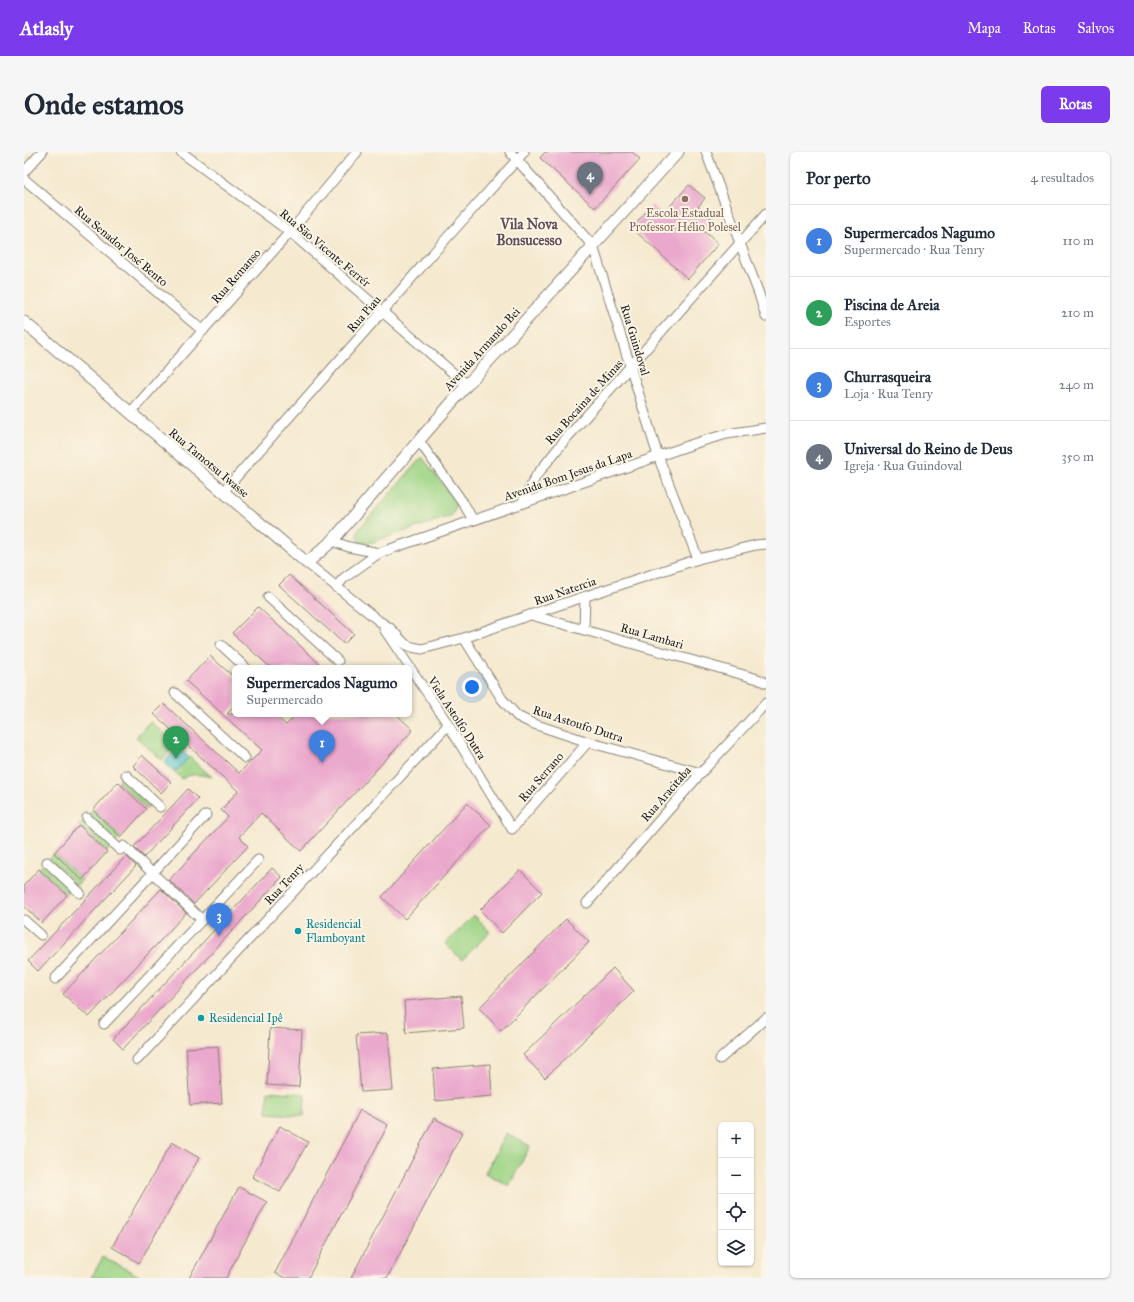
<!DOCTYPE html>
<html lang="pt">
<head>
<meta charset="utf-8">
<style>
	body { margin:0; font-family:"IM FELL Great Primer",serif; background:#f6f6f7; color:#1f2937 }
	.controls { position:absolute; right:12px; bottom:12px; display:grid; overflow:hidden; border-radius:6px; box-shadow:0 1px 3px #0004 }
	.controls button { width:36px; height:36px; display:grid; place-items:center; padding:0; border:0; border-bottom:1px solid #e0e1e3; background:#fff; color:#1f2937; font:20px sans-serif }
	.you { position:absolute; left:448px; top:535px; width:14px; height:14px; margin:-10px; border:3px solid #fff; border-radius:50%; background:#1a73e8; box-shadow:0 0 0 6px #1a73e833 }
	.badge { display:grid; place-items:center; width:26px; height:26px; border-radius:50%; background:#7c3aed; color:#fff; font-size:13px; font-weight:700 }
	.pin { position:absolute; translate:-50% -33px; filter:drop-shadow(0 1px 2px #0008) }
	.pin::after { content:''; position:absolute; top:21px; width:14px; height:12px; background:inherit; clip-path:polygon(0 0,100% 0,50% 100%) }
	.popup { position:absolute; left:208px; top:513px; width:180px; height:52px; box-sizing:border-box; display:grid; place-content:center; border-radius:6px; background:#fff; filter:drop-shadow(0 1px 3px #0005); font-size:13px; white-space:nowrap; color:#747a83 }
	.popup b { font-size:15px; color:#1f2937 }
	.popup::after { content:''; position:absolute; left:50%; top:100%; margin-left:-8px; border:8px solid transparent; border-top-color:#fff }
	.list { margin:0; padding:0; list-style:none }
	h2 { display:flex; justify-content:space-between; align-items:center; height:52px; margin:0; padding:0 16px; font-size:17px }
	h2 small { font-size:13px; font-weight:400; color:#747a83 }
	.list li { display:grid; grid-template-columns:26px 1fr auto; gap:12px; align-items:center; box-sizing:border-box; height:72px; padding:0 16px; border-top:1px solid #e0e1e3 }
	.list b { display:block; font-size:15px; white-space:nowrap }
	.list p { margin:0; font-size:13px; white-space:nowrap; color:#747a83 }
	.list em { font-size:13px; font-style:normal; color:#747a83 }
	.icon { flex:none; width:22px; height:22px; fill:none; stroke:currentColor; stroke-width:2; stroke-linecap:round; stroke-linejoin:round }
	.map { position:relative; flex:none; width:742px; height:1126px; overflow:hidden; border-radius:6px }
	header { display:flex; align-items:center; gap:24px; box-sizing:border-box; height:56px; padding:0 20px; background:#7c3aed; color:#fff }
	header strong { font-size:19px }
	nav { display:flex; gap:22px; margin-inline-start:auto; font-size:14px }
	.intro { display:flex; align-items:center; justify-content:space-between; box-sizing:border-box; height:96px; padding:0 24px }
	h1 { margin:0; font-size:28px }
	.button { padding:10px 18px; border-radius:6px; background:#7c3aed; color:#fff; font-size:14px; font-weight:700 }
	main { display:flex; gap:24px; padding:0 24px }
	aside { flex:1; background:#fff; border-radius:6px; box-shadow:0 1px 3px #0004 }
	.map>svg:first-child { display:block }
	.green { fill:#9ed486; stroke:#5d7851 }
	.water { fill:#55c2ce; stroke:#386f75 }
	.building { fill:#eba8cd }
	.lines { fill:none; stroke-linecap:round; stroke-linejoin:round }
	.minor-casing { stroke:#888276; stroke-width:11 }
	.tertiary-casing { stroke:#888276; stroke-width:13 }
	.minor { stroke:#fff; stroke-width:9 }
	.tertiary { stroke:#fff; stroke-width:11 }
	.education-dot { fill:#8d6e63; stroke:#fcf5e5; stroke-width:1.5 }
	.culture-dot { fill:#0f9aa8; stroke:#fcf5e5; stroke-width:1.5 }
	.labels { text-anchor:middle; stroke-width:4; stroke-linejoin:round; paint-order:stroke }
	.education-label { font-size:12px; fill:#785e54; stroke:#fcf5e5 }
	.street-label { font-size:12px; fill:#1c1c1c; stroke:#fcf5e5 }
	.culture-label { font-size:12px; fill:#0d838f; stroke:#fcf5e5; text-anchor:start }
	.quarter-label { font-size:14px; font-weight:bold; fill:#644d5a; stroke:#fcf5e5 }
</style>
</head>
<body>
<header>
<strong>Atlasly</strong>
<nav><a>Mapa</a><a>Rotas</a><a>Salvos</a></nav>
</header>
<div class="intro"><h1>Onde estamos</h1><a class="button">Rotas</a></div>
<main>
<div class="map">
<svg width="742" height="1126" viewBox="0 0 742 1126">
	<rect width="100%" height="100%" fill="#fcf5e5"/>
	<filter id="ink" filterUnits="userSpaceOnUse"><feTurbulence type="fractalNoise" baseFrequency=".025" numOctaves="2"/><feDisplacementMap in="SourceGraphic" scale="8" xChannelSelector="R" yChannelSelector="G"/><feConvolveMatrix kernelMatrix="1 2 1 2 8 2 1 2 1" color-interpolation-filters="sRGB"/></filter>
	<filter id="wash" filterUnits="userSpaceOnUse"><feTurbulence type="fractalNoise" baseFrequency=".012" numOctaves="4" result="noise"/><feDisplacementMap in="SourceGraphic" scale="16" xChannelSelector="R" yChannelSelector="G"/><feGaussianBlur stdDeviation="0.9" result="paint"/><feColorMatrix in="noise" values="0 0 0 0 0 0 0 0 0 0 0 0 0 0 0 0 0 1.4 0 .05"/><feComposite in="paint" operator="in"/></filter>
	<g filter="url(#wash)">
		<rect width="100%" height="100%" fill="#f5e9cf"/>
		<g class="green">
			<path d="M398 305 430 347 431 356 427 364 349 390 340 391 335 390 333 384 334 378Z"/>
			<path d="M126 569 152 593 138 608 112 585Z"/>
			<path d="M165 605 188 625C177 623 168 620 158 627L151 620Z"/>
			<path d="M98 625 127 652 122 657 94 630Z"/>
			<path d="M69 658 97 685 92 690 64 663Z"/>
			<path d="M60 668 88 695 83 700 55 673Z"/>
			<path d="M30 701 58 728 53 733 25 706Z"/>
			<path d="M19 712 48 738 43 743 15 717Z"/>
			<path d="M450 763 466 780 438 808 421 792Z"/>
			<path d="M244 939 281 942 280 964 243 961Z"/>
			<path d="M482 981 506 994 485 1034 461 1021Z"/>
			<path d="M79 1105 117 1125 116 1126H67Z"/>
		</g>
		<path class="water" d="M154 595 165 605 151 620 140 610Z"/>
		<g id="blocks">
			<g class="building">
				<path d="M521 0H608L616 7 571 56 516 6Z"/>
				<path d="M665 33 681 46 674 55 690 69 681 80 694 92 664 127 608 76 628 53 638 63Z"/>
				<path d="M265 423 330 482 320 492 255 433Z"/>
				<path d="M234 455 271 489 300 516H247L208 481Z"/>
				<path d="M186 504 211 526V553L203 562H250L262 573 273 562H372L389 578 277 699 237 661 215 685 224 694 170 752 145 728 204 665 197 658 214 639 130 562 140 552 215 621 238 598 162 529Z"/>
				<path d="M118 603 147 630 137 641 109 614Z"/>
				<path d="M94 630 122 657 97 685 69 658Z"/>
				<path d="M164 637 174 647 120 705 110 695Z"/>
				<path d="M443 651 467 673 381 767 358 745Z"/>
				<path d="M55 673 83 700 58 728 30 701Z"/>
				<path d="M102 704 112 714 14 819 4 809Z"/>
				<path d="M248 716 258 725 99 897 89 887Z"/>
				<path d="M15 717 43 743 18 771 0 754V733Z"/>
				<path d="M496 718 518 740 478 781 456 758Z"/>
				<path d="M137 737 162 761 65 865 39 842Z"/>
				<path d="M542 767 565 790 477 879 455 856Z"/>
				<path d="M589 816 610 839 521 926 499 903Z"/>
				<path d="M437 844 440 876 382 881 380 849Z"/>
				<path d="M246 876 278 878 275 935 243 933Z"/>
				<path d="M364 881 369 938 337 940 332 883Z"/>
				<path d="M194 894 198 951 166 953 162 896Z"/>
				<path d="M466 912 468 944 411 949 409 917Z"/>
				<path d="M336 958 364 973 284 1126H261L251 1121Z"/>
				<path d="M410 966 438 981 380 1094 363 1126H327Z"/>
				<path d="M256 974 284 990 256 1040 228 1025Z"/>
				<path d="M148 990 175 1006 115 1111 88 1095Z"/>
				<path d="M215 1035 243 1050 215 1101 202 1126H165Z"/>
			</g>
		</g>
	</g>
	<g filter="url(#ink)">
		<use href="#blocks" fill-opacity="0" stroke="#888276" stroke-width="1"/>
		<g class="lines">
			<defs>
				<g id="minor">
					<path d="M157 0 266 80 443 233"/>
					<path d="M486 0 569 94 634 304 674 407"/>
					<path d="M682 0 735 142 742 165"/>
					<path d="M0 20 18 0"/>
					<path d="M0 27 179 179"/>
					<path d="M106 261 266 80 333 0"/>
					<path d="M395 289 440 352 449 368"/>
					<path d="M199 340 358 160 412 98 500 0"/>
					<path d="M498 351 512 324 540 289 742 62"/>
					<path d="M308 389 325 395 355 401"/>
					<path d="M283 411 355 469 366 476 381 492 388 495 398 497 440 486 523 457 674 407 732 393 742 392"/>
					<path d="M312 435 320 426 355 401 678 289 703 282 742 276"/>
					<path d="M244 445 314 509"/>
					<path d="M507 463 734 527 742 531"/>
					<path d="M360 477 422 569 488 677 564 590"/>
					<path d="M560 478 561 445"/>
					<path d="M440 486 478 547 493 564 507 571 564 590 677 621"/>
					<path d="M197 493 222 516"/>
					<path d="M151 541 221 606"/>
					<path d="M102 623 136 655"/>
					<path d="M63 666 96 698"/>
					<path d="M100 694 178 768"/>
					<path d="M23 710 56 741"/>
					<path d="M563 751 677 621 742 551"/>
					<path d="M0 768 17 783"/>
					<path d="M31 827 182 663"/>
					<path d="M80 872 234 708"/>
					<path d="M696 907 742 866"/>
					<path d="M113 908 424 573"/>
				</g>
				<path id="tertiary" d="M0 170 283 411 308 389 443 233 654 0"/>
			</defs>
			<use href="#minor" class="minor-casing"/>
			<use href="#tertiary" class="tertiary-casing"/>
			<use href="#minor" class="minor"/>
			<use href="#tertiary" class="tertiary"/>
		</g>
	</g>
	<circle class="education-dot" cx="661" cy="47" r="4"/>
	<g class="culture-dot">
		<circle cx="274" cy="779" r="4"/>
		<circle cx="177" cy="866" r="4"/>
	</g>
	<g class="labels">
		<g class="education-label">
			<text x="661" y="65">Escola Estadual<tspan x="661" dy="14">Professor Hélio Polesel</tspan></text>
		</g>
		<g class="street-label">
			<text transform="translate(97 94) rotate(40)" y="4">Rua Senador José Bento</text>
			<text transform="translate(301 96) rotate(40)" y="4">Rua São Vicente Ferrér</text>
			<text transform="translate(212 124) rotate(-49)" y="4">Rua Remanso</text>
			<text transform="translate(340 162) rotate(-49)" y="4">Rua Piau</text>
			<text transform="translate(611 188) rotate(73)" y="4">Rua Guindoval</text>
			<text transform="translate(458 197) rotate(-48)" y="4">Avenida Armando Bei</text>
			<text transform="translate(560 250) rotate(-48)" y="4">Rua Bocaina de Minas</text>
			<text transform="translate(185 311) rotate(40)" y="4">Rua Tamotsu Iwasse</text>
			<text transform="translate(544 323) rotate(-19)" y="4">Avenida Bom Jesus da Lapa</text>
			<text transform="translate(541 439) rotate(-19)" y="4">Rua Natercia</text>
			<text transform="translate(628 484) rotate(16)" y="4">Rua Lambari</text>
			<text transform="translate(433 566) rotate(57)" y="4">Viela Astolfo Dutra</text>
			<text transform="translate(554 572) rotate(18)" y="4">Rua Astoufo Dutra</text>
			<text transform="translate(517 625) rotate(-49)" y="4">Rua Serrano</text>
			<text transform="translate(642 642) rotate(-49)" y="4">Rua Aracitaba</text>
			<text transform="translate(260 732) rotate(-47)" y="4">Rua Tenry</text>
		</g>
		<g class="culture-label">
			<text x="282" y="776">Residencial<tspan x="282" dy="14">Flamboyant</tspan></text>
			<text x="185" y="870">Residencial Ipê</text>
		</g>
		<g class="quarter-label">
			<text x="505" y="77">Vila Nova<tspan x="505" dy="16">Bonsucesso</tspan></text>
		</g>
	</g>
</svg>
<div class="controls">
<button>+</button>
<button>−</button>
<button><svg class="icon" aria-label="locate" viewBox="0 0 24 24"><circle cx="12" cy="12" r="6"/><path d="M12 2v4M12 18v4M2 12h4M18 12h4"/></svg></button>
<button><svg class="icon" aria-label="layers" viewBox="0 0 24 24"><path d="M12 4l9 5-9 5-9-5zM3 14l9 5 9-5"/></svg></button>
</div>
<div class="you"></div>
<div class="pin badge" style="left:298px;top:611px;background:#3f7fe0">1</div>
<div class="popup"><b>Supermercados Nagumo</b>Supermercado</div>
<div class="pin badge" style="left:152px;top:607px;background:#2e9e5b">2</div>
<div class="pin badge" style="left:195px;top:784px;background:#3f7fe0">3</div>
<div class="pin badge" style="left:566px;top:43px;background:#6b7280">4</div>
</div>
<aside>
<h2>Por perto<small>4 resultados</small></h2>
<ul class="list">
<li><span class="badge" style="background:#3f7fe0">1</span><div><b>Supermercados Nagumo</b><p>Supermercado · Rua Tenry</p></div><em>110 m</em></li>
<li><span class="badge" style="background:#2e9e5b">2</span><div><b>Piscina de Areia</b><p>Esportes</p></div><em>210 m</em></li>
<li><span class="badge" style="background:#3f7fe0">3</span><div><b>Churrasqueira</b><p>Loja · Rua Tenry</p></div><em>240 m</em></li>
<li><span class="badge" style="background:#6b7280">4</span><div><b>Universal do Reino de Deus</b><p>Igreja · Rua Guindoval</p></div><em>350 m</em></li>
</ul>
</aside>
</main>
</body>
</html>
